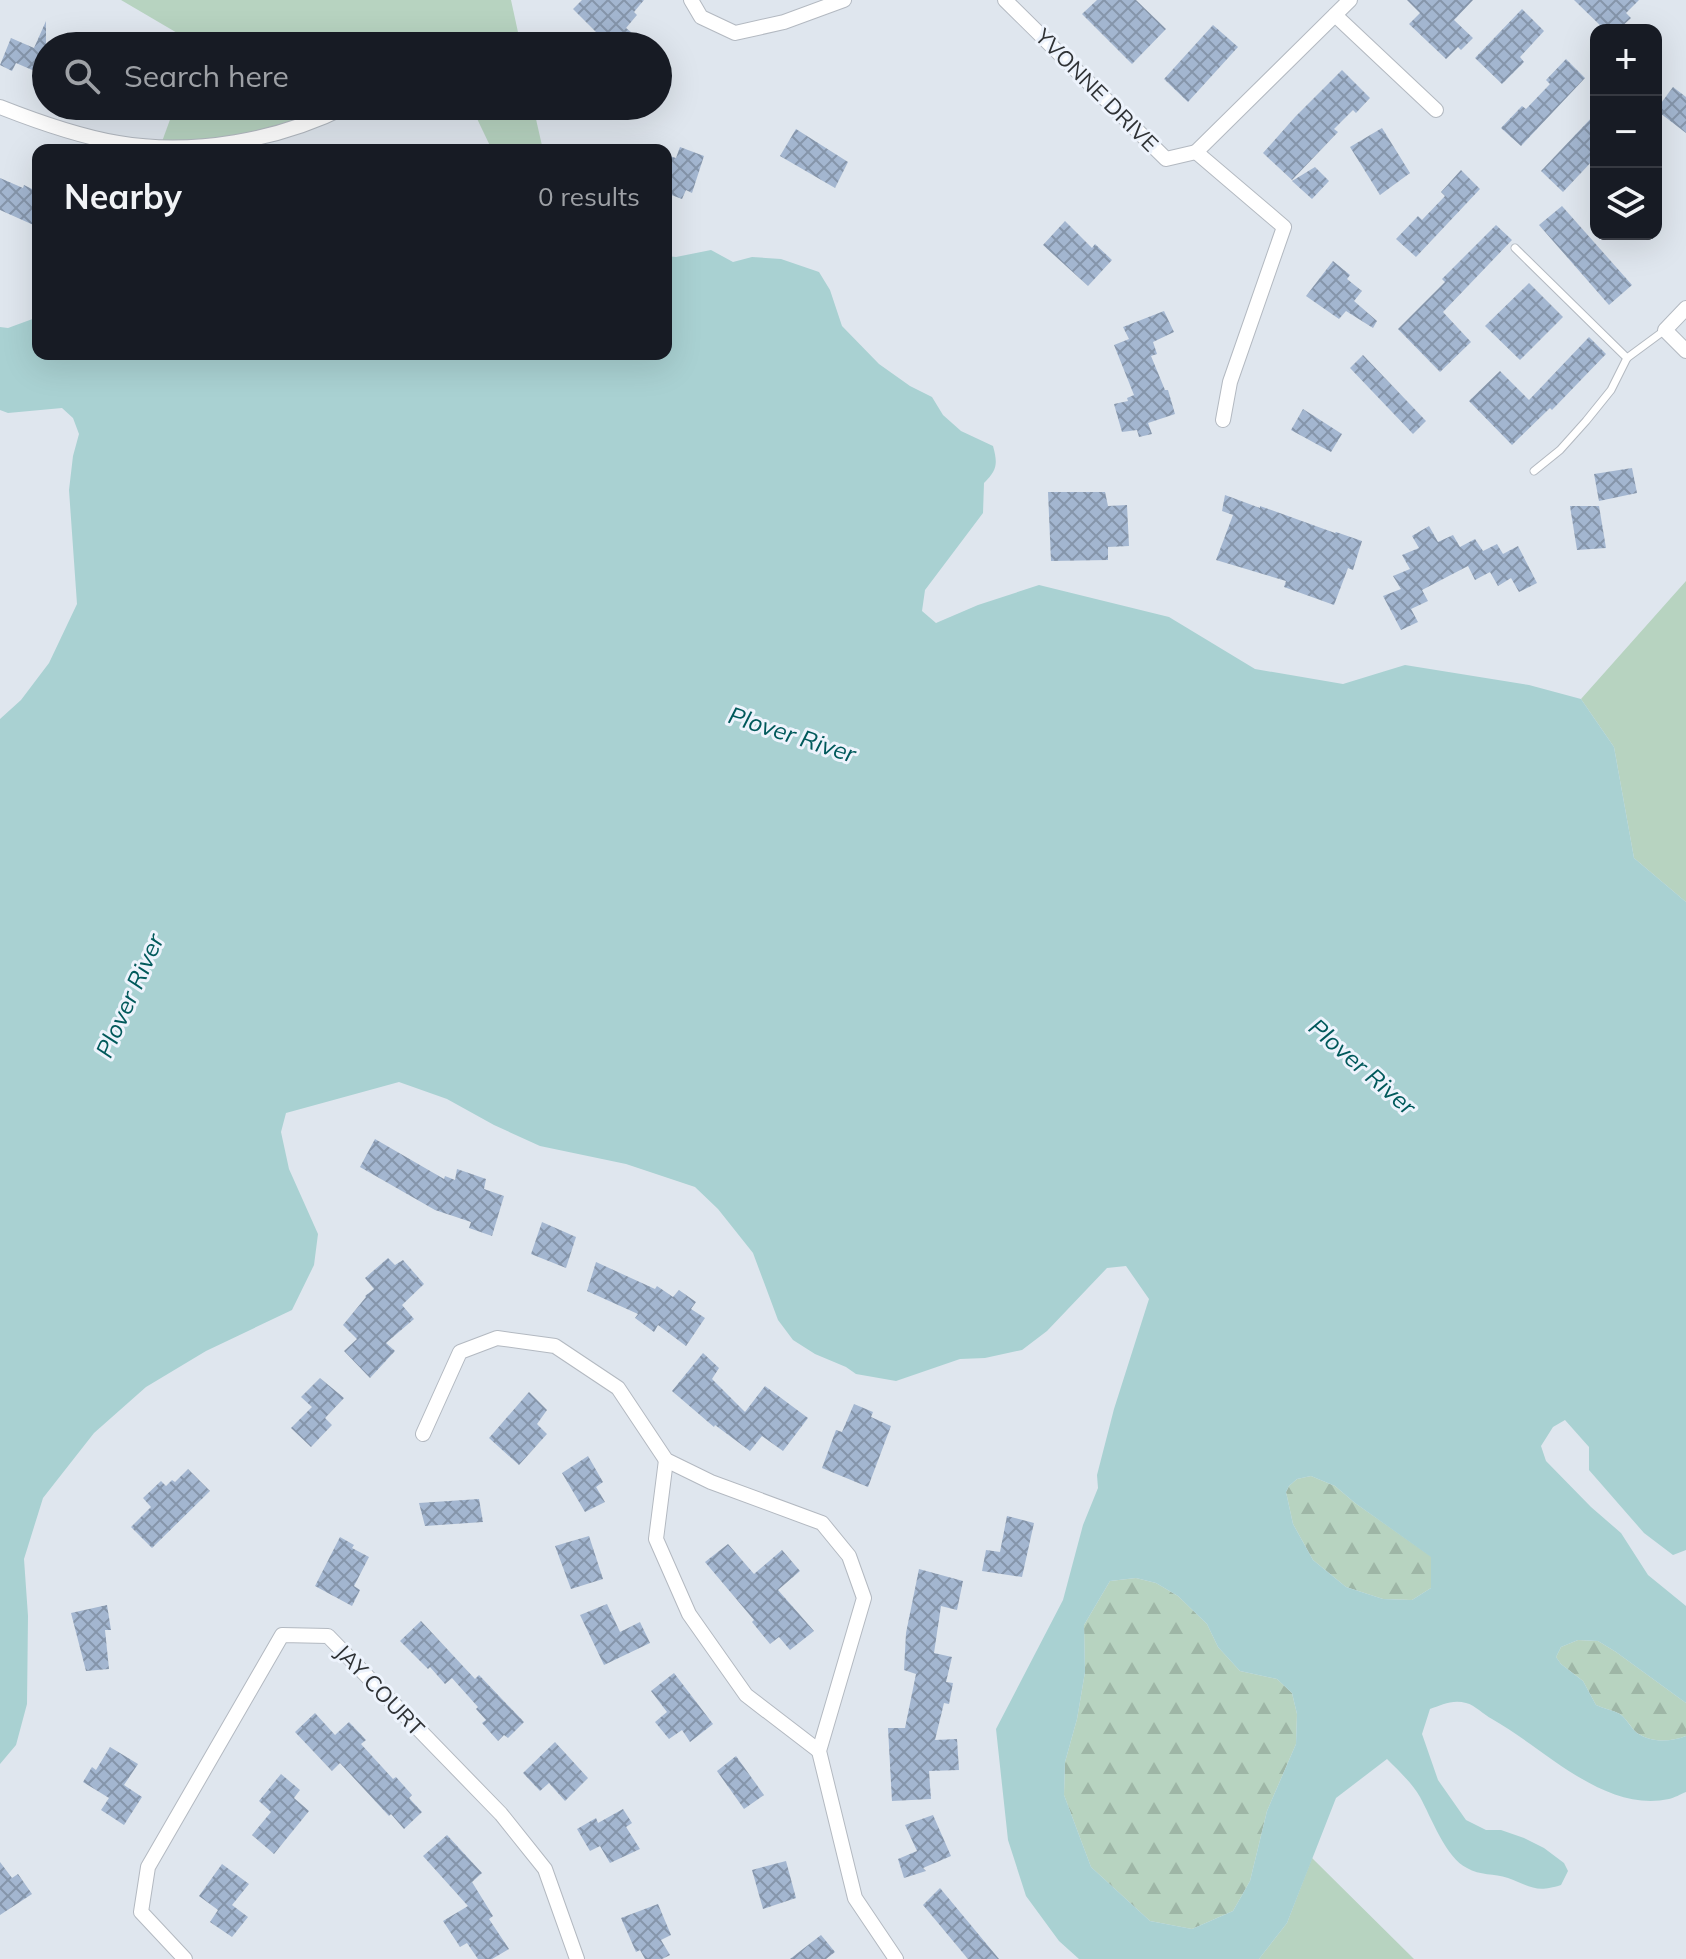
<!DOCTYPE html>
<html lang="en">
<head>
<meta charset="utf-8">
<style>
	body { margin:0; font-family:Mulish,sans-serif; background:#20242c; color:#f1f3f6 }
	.controls { position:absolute; right:24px; top:24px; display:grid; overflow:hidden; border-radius:16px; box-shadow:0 8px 32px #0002 }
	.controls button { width:72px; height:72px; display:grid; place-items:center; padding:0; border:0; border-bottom:2px solid #363941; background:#171b24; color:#f1f3f6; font:40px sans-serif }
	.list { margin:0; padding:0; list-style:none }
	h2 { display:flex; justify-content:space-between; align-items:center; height:104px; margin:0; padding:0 32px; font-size:34px }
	h2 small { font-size:26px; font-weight:400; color:#9ea1a6 }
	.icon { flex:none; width:44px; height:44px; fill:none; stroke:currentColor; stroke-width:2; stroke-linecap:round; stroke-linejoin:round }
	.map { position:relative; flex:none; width:1686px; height:1959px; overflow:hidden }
	.search { position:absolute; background:#171b24; box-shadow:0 8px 32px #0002; left:32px; top:32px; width:640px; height:88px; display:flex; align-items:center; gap:20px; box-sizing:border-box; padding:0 28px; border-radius:44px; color:#9ea1a6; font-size:30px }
	.panel { position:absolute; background:#171b24; box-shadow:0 8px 32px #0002; left:32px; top:144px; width:640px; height:216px; border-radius:16px }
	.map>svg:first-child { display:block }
	.green { fill:#b7d3c0 }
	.forest { fill:url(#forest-firs) }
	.water { fill:#a9d1d2; fill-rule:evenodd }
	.building { fill:url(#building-cross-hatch) }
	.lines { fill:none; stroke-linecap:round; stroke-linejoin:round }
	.lane-casing { stroke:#b3b9c1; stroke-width:9 }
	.street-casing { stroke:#b3b9c1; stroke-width:16 }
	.lane { stroke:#fff; stroke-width:7 }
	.street { stroke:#fff; stroke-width:14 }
	.labels { text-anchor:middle; stroke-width:6; stroke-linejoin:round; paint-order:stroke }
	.street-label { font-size:22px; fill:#2f3235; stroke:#edf3fc }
	.water-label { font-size:24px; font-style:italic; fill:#00595b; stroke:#edf3fc }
</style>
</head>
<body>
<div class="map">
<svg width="1686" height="1959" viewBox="0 0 1686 1959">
	<defs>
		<pattern id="forest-firs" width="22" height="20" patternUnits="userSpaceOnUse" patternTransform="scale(2)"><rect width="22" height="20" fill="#b7d3c0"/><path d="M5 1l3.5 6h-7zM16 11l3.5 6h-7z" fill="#9eb6a6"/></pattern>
		<pattern id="building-cross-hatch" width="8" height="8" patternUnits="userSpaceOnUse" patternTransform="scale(2)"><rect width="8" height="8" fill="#a3b6d0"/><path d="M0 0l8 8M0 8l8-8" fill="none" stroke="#8595aa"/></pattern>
	</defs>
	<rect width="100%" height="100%" fill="#dfe6ee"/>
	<g class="green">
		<path d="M121 0H511L521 46H195L196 44Z"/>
		<path d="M175 106H347L294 128 160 147Z"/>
		<path d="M471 106H533L543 150H492Z"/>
		<path d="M1686 581V902L1634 858 1614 747 1581 699Z"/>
		<path d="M1312 1858 1414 1959H1259L1287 1923Z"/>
	</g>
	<g class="forest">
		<path d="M1311 1476 1335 1486 1355 1503 1432 1557 1431 1588 1412 1600 1383 1599 1346 1587 1313 1560 1293 1524 1286 1492 1289 1486 1297 1479Z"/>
		<path d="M1136 1578 1156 1583 1178 1596 1207 1624 1218 1647 1240 1671 1277 1679 1292 1693 1297 1714 1296 1744 1267 1811 1250 1881 1233 1911 1192 1929 1150 1921 1091 1867 1064 1795 1065 1762 1077 1719 1085 1672 1084 1625 1110 1581Z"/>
		<path d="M1578 1640 1598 1641 1616 1652 1686 1703V1736C1670 1742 1652 1743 1637 1733 1631 1728 1627 1719 1620 1714 1613 1710 1604 1709 1596 1705L1583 1681 1561 1664 1556 1657 1561 1647Z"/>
	</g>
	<path class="water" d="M711 250 733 262 752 257 781 259 819 272 830 290 842 326 879 364 910 386 932 397 943 415 961 431 993 446C998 464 997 470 984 483L983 513 925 590 922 611 936 623 978 605 1039 585 1169 617 1255 669 1343 684 1405 665 1529 685 1581 699 1614 747 1634 858 1686 902V1550L1673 1555 1644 1533 1589 1470V1447L1565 1420 1553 1427 1541 1446 1546 1461 1591 1507 1621 1533 1648 1575 1686 1606V1703L1616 1652 1598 1641 1578 1640 1561 1647 1556 1657 1561 1664 1583 1681 1596 1705C1604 1709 1613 1710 1620 1714 1627 1719 1630 1727 1637 1733 1652 1743 1670 1742 1686 1736V1792C1681 1794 1674 1798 1669 1799 1604 1813 1544 1748 1492 1719 1484 1715 1475 1705 1466 1703 1453 1699 1441 1705 1430 1709L1422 1734 1438 1780 1466 1820 1486 1830H1501L1524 1838 1544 1848 1564 1863 1568 1871 1561 1885C1536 1893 1532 1887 1508 1878 1494 1873 1480 1876 1467 1868 1446 1858 1431 1817 1420 1797 1412 1783 1398 1770 1387 1759L1336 1798 1287 1923 1259 1959H1079L1059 1941 1026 1896 1008 1840 996 1729 1063 1600 1083 1525 1098 1488 1097 1475 1114 1409 1149 1299 1126 1266 1107 1268 1047 1331 1022 1350 985 1358 960 1359 896 1381 856 1374 846 1367 815 1354 793 1340 778 1320 753 1253 718 1209 695 1187 626 1164 540 1146 494 1125 447 1099 399 1082 286 1113 281 1132 289 1169 318 1234 314 1265 292 1310 206 1351 146 1387 94 1433 43 1498 24 1559 28 1616 27 1704 16 1745 0 1764V719L21 700 49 663 77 604 69 490 73 456 79 434 73 418 62 408 8 413 0 410V327L8 328 38 317V354H666V256L676 257ZM1311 1476 1335 1486 1355 1503 1431 1557V1588L1412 1600 1383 1599 1346 1587 1313 1560 1293 1524 1286 1492 1289 1486 1297 1479ZM1136 1578 1156 1583 1178 1596 1207 1624 1218 1647 1240 1671 1277 1679 1292 1693 1297 1714 1296 1744 1267 1811 1250 1881 1233 1911 1192 1929 1150 1921 1091 1867 1064 1795 1065 1762 1077 1719 1085 1672 1084 1625 1110 1581Z"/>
	<g class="building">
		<path d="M582 0H644L634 12 637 15 626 28 631 32 618 46H610L573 9Z"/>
		<path d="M1097 0H1136L1166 29 1132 64 1082 14Z"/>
		<path d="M1407 0H1473L1454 20 1473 38 1461 50 1458 47 1446 59 1409 24 1420 13Z"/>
		<path d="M1574 0H1639L1626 13 1631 18 1618 30H1605Z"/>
		<path d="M1522 9 1544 31 1520 57 1524 62 1502 84 1475 58Z"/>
		<path d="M46 21V76L16 63 12 71 0 65 11 38 34 48Z"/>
		<path d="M1213 25 1238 47 1188 102 1164 79Z"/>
		<path d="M1566 59 1585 78 1521 146 1501 128 1522 106 1526 109 1550 84 1546 80Z"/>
		<path d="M1342 70 1370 98 1356 113 1353 110 1334 129 1338 132 1292 180 1263 153 1295 117Z"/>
		<path d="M1673 87 1686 97V133L1656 110Z"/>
		<path d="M1596 113V157L1563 192 1541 171Z"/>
		<path d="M1382 128 1410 173 1380 195 1350 147Z"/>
		<path d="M796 129 848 162 835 188 780 156Z"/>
		<path d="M680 147 704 156 692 193 686 190 682 199 666 193V155L676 158Z"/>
		<path d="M1315 167 1329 181 1312 199 1292 181Z"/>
		<path d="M1461 170 1480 189 1416 257 1396 239 1418 216 1422 220 1445 196 1441 192Z"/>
		<path d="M0 178 23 188 24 185 38 192V227L0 210Z"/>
		<path d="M1562 206 1632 285 1609 305 1539 225Z"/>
		<path d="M1065 221 1092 248 1095 244 1112 260 1088 286 1043 245Z"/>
		<path d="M1496 225 1512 240 1443 312 1471 342 1440 372 1398 329 1445 282 1442 279Z"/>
		<path d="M1333 261 1350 275 1347 279 1362 291 1354 301 1377 321 1373 328 1346 311 1339 319 1306 296Z"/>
		<path d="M1529 283 1563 317 1520 360 1485 326Z"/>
		<path d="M1164 311 1174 332 1153 342 1157 354 1151 356 1165 390H1168L1175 414 1148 423 1152 434 1139 437 1137 430 1122 432 1114 404 1128 401 1127 398 1134 395 1114 345 1129 339 1123 327Z"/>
		<path d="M1589 337 1606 354 1552 410 1550 408 1512 445 1469 401 1500 371 1529 400Z"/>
		<path d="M1363 355 1426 421 1413 434 1350 368Z"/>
		<path d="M1303 409 1342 434 1331 452 1291 430Z"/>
		<path d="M1632 468 1637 493 1599 501 1594 474Z"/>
		<path d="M1048 492H1105L1108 506 1127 505 1129 546 1108 547V560L1051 561Z"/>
		<path d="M1225 495 1260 508V506L1335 533 1336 532 1362 541 1353 570 1348 568 1334 605 1284 587 1286 581 1216 560 1233 515 1222 511Z"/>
		<path d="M1570 506H1599L1606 548 1577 550Z"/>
		<path d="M1429 526 1438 542 1453 535 1460 547 1475 539 1483 551 1497 544 1503 554 1518 546 1537 583 1519 592 1511 578 1498 586 1490 572 1475 580 1468 566 1422 590 1428 601 1411 609 1418 622 1401 630 1383 596 1401 589 1393 576 1410 569 1402 555 1419 548 1412 536Z"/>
		<path d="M375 1139 444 1179 445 1176 455 1180 457 1169 486 1179 484 1189 504 1196 492 1236 469 1228 471 1222 435 1210 360 1167Z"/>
		<path d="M542 1222 576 1237 566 1268 531 1254Z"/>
		<path d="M388 1258 395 1265 403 1260 424 1284 402 1305 414 1319 386 1343 395 1351 370 1378 344 1351 357 1339 343 1325 366 1297 365 1296 374 1289 365 1278Z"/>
		<path d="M596 1262 655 1289 657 1286 673 1297 679 1290 696 1302 691 1309 705 1318 686 1346 658 1325 654 1332 635 1318 638 1314 587 1291Z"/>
		<path d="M703 1353 719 1368 712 1379 745 1412 765 1386 808 1418 783 1451 762 1436 750 1451 715 1425 714 1427 672 1391Z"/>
		<path d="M320 1378 344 1398 325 1418 332 1425 311 1447 291 1428 312 1407 301 1397Z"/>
		<path d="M529 1392 547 1410 537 1424 547 1434 519 1465 489 1438Z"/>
		<path d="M854 1404 873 1412 871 1417 891 1426 868 1487 822 1468 836 1430 842 1432Z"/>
		<path d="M588 1456 603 1482 596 1487 605 1502 585 1512 562 1473Z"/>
		<path d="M188 1469 210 1491 152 1548 131 1527 151 1507 143 1498 161 1481 166 1486 172 1480 175 1482Z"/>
		<path d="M479 1499 483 1522 425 1526 419 1503Z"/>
		<path d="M1007 1516 1034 1523 1022 1577 982 1571 986 1550 1000 1552Z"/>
		<path d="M589 1536 603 1579 571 1589 555 1546Z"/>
		<path d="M340 1537 354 1545 352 1548 369 1557 354 1586 360 1590 352 1606 315 1586Z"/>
		<path d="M728 1544 754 1574 782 1550 800 1571 778 1590 814 1631 790 1650 779 1637 770 1644 752 1622 754 1620 705 1562Z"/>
		<path d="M919 1569 963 1581 957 1610 941 1606 934 1653 952 1657 946 1682 953 1683 949 1704 944 1703 935 1740 957 1739 959 1770 929 1771 931 1799 892 1801 888 1728H905L916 1674 904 1670 906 1633Z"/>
		<path d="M607 1604 620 1632 640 1622 650 1643 604 1665 580 1615Z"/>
		<path d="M107 1605 111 1630H105L109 1669 86 1671 71 1613Z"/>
		<path d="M421 1621 475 1679 479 1675 524 1722 508 1738 504 1735 498 1741 482 1723 486 1720 476 1709 478 1707 452 1678 445 1684 430 1667 428 1669 400 1641Z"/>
		<path d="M674 1673 713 1724 690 1742 682 1730 669 1739 655 1722 667 1712 651 1691Z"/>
		<path d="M315 1713 335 1735 349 1722 366 1740 361 1744 393 1779 396 1777 412 1795 409 1798 422 1812 404 1829 391 1814 389 1816 340 1763 332 1771 295 1732Z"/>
		<path d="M555 1742 588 1778 565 1801 549 1783 540 1791 523 1773Z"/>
		<path d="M110 1747 138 1764 124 1785 142 1797 124 1825 101 1810 109 1798 83 1782 92 1767 96 1770Z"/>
		<path d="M736 1756 764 1795 744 1809 717 1771Z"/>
		<path d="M281 1774 300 1790 294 1798 309 1811 274 1854 252 1835 271 1812 259 1801Z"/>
		<path d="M623 1809 632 1823 626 1827 640 1849 610 1863 600 1846 590 1851 577 1829 596 1818 598 1823Z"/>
		<path d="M933 1815 951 1856 923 1868 926 1871 904 1878 898 1859 917 1851 905 1825Z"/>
		<path d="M447 1835 482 1873 472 1882 493 1916 489 1919 509 1949 492 1959H478L467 1943 460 1947 443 1921 468 1906 423 1856Z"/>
		<path d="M786 1861 796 1898 763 1909 752 1870Z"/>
		<path d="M0 1862 12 1878 18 1874 32 1894 0 1915Z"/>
		<path d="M222 1864 249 1884 232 1905 248 1917 232 1937 210 1922 218 1910 199 1896Z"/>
		<path d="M940 1888 999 1959H968L923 1905Z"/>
		<path d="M658 1904 671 1935 661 1940 670 1955 662 1959H645L640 1950 636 1952 621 1918Z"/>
		<path d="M821 1935 835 1952 826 1959H790Z"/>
	</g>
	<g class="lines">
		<defs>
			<g id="lane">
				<path d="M1515 248 1627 358"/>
				<path d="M1534 471 1560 450 1586 421 1611 390 1627 358 1665 330"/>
			</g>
			<g id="street">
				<path d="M691 0 701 17 735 33 784 22 844 0"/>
				<path d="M1005 0 1166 159 1196 152"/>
				<path d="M1335 15 1436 110"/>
				<path d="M0 107C38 122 77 136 118 143 193 156 280 140 347 106"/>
				<path d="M1686 308 1665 330 1686 351"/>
				<path d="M1223 420 1230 382 1284 227 1196 152 1350 0"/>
				<path d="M423 1434 460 1352 497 1338 555 1346 618 1388 666 1460 711 1482 822 1523 849 1556 864 1598 819 1751 855 1898 896 1959"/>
				<path d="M666 1460 656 1539 689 1614 746 1695 819 1751"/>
				<path d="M185 1959 141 1912 148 1867 282 1635 328 1636 501 1814 545 1869 577 1959"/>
			</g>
		</defs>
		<use href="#lane" class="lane-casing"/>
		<use href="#street" class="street-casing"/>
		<use href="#lane" class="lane"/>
		<use href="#street" class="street"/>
	</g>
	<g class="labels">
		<g class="street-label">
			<text transform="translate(1097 90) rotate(45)" y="8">YVONNE DRIVE</text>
			<text transform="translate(380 1690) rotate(46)" y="8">JAY COURT</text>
		</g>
		<g class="water-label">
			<text transform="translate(792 735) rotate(18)" y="8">Plover River</text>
			<text transform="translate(130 996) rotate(-66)" y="8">Plover River</text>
			<text transform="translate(1362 1067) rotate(41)" y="8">Plover River</text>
		</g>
	</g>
</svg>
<div class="controls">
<button>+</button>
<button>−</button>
<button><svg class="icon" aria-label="layers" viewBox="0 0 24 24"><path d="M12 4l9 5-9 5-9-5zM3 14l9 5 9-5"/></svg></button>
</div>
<div class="search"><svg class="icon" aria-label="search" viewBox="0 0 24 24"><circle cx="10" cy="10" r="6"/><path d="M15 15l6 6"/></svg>Search here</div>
<section class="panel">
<h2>Nearby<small>0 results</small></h2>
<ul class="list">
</ul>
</section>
</div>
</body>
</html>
